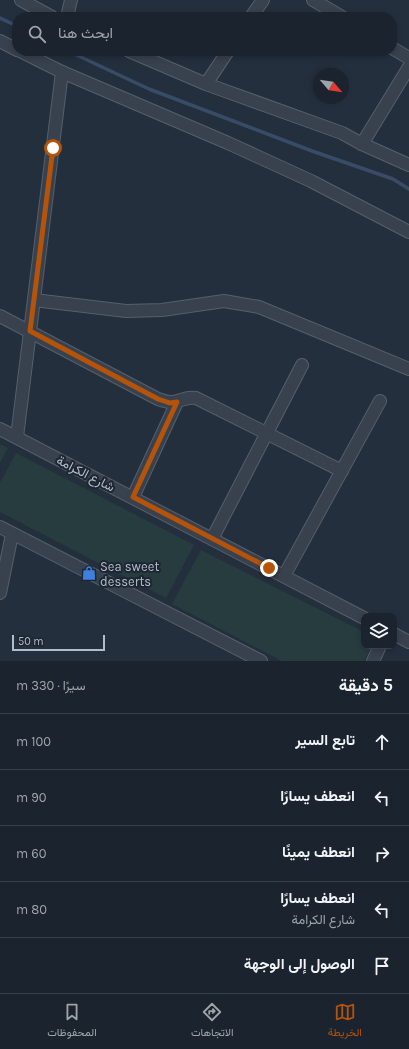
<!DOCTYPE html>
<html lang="ar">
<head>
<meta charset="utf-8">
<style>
	body { margin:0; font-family:Karla,Vazirmatn,sans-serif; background:#242b36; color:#f1f3f6; direction:rtl }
	.controls { position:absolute; right:12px; bottom:12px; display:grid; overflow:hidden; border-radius:8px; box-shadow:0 2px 6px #0003 }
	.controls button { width:36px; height:36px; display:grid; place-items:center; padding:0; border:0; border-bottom:1px solid #39404a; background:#1b232e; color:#f1f3f6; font:20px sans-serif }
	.compass { position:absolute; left:313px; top:68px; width:36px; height:36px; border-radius:50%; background:#1b232e; box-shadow:0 2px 6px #0003; rotate:119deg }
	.scale { position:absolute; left:12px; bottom:10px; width:93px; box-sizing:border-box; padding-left:4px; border:2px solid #b4bcc9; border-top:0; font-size:11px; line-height:14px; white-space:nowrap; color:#b4bcc9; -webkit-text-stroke:3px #1d2633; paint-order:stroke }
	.stop { position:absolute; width:12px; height:12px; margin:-9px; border:3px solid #b45309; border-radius:50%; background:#fff }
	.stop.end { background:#b45309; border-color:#fff; box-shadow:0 1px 4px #0008 }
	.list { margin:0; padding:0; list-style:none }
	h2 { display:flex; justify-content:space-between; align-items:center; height:52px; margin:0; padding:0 16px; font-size:17px }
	h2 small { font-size:13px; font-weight:400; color:#a0a4aa }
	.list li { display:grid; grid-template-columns:26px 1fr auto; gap:12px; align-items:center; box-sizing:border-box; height:56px; padding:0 16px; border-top:1px solid #39404a }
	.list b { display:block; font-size:15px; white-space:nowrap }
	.list p { margin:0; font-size:13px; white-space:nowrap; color:#a0a4aa }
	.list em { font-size:13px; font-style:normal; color:#a0a4aa }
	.icon { flex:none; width:22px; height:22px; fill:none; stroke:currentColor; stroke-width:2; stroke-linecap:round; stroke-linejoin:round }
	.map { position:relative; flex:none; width:409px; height:661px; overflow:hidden; direction:ltr }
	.search { position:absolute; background:#1b232e; box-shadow:0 2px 6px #0003; left:12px; right:12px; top:12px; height:44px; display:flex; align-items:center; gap:10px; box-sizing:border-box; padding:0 14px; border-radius:16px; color:#a0a4aa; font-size:15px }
	.sheet { height:332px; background:#1b232e }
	nav { display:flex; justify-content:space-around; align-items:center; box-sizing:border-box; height:56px; border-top:1px solid #39404a; background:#1b232e; font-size:11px; color:#a0a4aa }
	nav a { display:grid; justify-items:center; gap:2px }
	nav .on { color:#b45309 }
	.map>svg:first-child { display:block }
	.park { fill:#263c3f }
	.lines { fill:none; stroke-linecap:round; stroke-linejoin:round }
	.stream { stroke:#394c67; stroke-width:3.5 }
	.minor-casing { stroke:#565f6c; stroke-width:14 }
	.minor { stroke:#38414e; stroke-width:12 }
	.route { stroke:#b45309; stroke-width:5 }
	.labels { text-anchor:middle; stroke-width:4; stroke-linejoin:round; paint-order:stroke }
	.street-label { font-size:13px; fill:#b4bcc9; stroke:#1d2633 }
	.poi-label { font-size:13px; fill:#b4bcc9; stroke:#1d2633; text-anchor:start }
</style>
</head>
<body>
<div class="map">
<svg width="409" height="661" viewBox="0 0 409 661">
	<rect width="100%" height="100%" fill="#242f3e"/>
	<g class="park">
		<path d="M0 444 8 448 0 463Z"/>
		<path d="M16 453 194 545 166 598 0 512V483Z"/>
		<path d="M201 550 364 632V646H372L364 661H282L172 604Z"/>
	</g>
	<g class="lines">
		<g class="stream">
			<path d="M0 18 17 26"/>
			<path d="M68 51 149 89 312 151 393 179 409 189"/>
		</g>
		<defs>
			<g id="minor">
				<path d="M21 0 52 17"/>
				<path d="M313 0 342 17"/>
				<path d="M67 17 71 0"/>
				<path d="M251 17 263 0"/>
				<path d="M0 41 17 50"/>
				<path d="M392 48 409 58"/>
				<path d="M20 51 62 72 228 143 311 181 409 232"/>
				<path d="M129 51 206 84 342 133 362 144 409 165"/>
				<path d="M206 84 228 51"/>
				<path d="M362 144 409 67"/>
				<path d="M34 300 126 311 162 310 224 301 259 307 409 369"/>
				<path d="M0 316 158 399C178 407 180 396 196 398L342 471"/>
				<path d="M0 429 364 618"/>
				<path d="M17 437 62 72"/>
				<path d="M133 497 177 402"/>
				<path d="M0 527 261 661"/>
				<path d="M212 539 302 365"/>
				<path d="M284 576 380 401"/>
				<path d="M0 593 12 534"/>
				<path d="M394 634 409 642"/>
				<path d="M373 661 380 646"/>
			</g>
		</defs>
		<use href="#minor" class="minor-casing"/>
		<use href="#minor" class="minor"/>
	</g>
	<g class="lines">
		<path class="route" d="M53 148 30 331 158 399 170 403 177 402 133 497 269 568"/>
	</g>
	<defs>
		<symbol id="shop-bare" viewBox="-9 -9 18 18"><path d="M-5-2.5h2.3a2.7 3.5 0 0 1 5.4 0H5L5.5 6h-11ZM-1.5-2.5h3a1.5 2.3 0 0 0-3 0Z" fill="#3f7fe0" stroke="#1d2633" stroke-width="2.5" paint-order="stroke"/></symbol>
	</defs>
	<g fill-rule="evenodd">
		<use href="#shop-bare" x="79" y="563" width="20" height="20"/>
	</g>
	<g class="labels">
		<g class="street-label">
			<text transform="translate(86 473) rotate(27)" y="5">شارع الكرامة</text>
		</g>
		<g class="poi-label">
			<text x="100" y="571">Sea sweet<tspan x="100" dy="15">desserts</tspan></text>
		</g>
	</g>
</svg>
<div class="controls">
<button><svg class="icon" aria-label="layers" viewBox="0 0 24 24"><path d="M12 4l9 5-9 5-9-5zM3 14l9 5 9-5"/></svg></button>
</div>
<svg class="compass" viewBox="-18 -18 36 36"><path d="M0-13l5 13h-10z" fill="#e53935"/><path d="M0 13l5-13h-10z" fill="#a0a4aa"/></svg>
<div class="scale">50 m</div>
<div class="stop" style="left:53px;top:148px"></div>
<div class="stop end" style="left:269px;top:568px"></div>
<div class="search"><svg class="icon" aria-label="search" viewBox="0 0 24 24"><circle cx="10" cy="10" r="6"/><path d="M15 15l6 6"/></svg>ابحث هنا</div>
</div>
<section class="sheet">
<h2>5 دقيقة<small>سيرًا · 330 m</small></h2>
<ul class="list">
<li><svg class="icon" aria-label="ahead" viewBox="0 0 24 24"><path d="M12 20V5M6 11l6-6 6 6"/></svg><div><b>تابع السير</b></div><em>100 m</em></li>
<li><svg class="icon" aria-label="left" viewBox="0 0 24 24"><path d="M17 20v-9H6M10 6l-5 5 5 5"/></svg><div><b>انعطف يسارًا</b></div><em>90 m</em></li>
<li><svg class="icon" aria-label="right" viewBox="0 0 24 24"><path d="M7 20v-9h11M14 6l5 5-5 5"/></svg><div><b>انعطف يمينًا</b></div><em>60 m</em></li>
<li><svg class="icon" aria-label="left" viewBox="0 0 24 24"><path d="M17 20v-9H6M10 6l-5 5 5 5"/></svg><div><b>انعطف يسارًا</b><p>شارع الكرامة</p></div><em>80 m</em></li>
<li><svg class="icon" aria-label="arrive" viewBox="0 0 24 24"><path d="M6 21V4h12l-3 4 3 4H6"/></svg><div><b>الوصول إلى الوجهة</b></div></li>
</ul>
</section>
<nav>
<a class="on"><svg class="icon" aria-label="map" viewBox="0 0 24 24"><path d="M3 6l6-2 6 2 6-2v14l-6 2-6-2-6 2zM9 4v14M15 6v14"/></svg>الخريطة</a>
<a><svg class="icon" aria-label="directions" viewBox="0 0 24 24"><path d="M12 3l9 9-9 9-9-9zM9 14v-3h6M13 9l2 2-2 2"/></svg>الاتجاهات</a>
<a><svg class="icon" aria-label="saved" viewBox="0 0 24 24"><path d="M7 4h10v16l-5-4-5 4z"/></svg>المحفوظات</a>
</nav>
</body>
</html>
